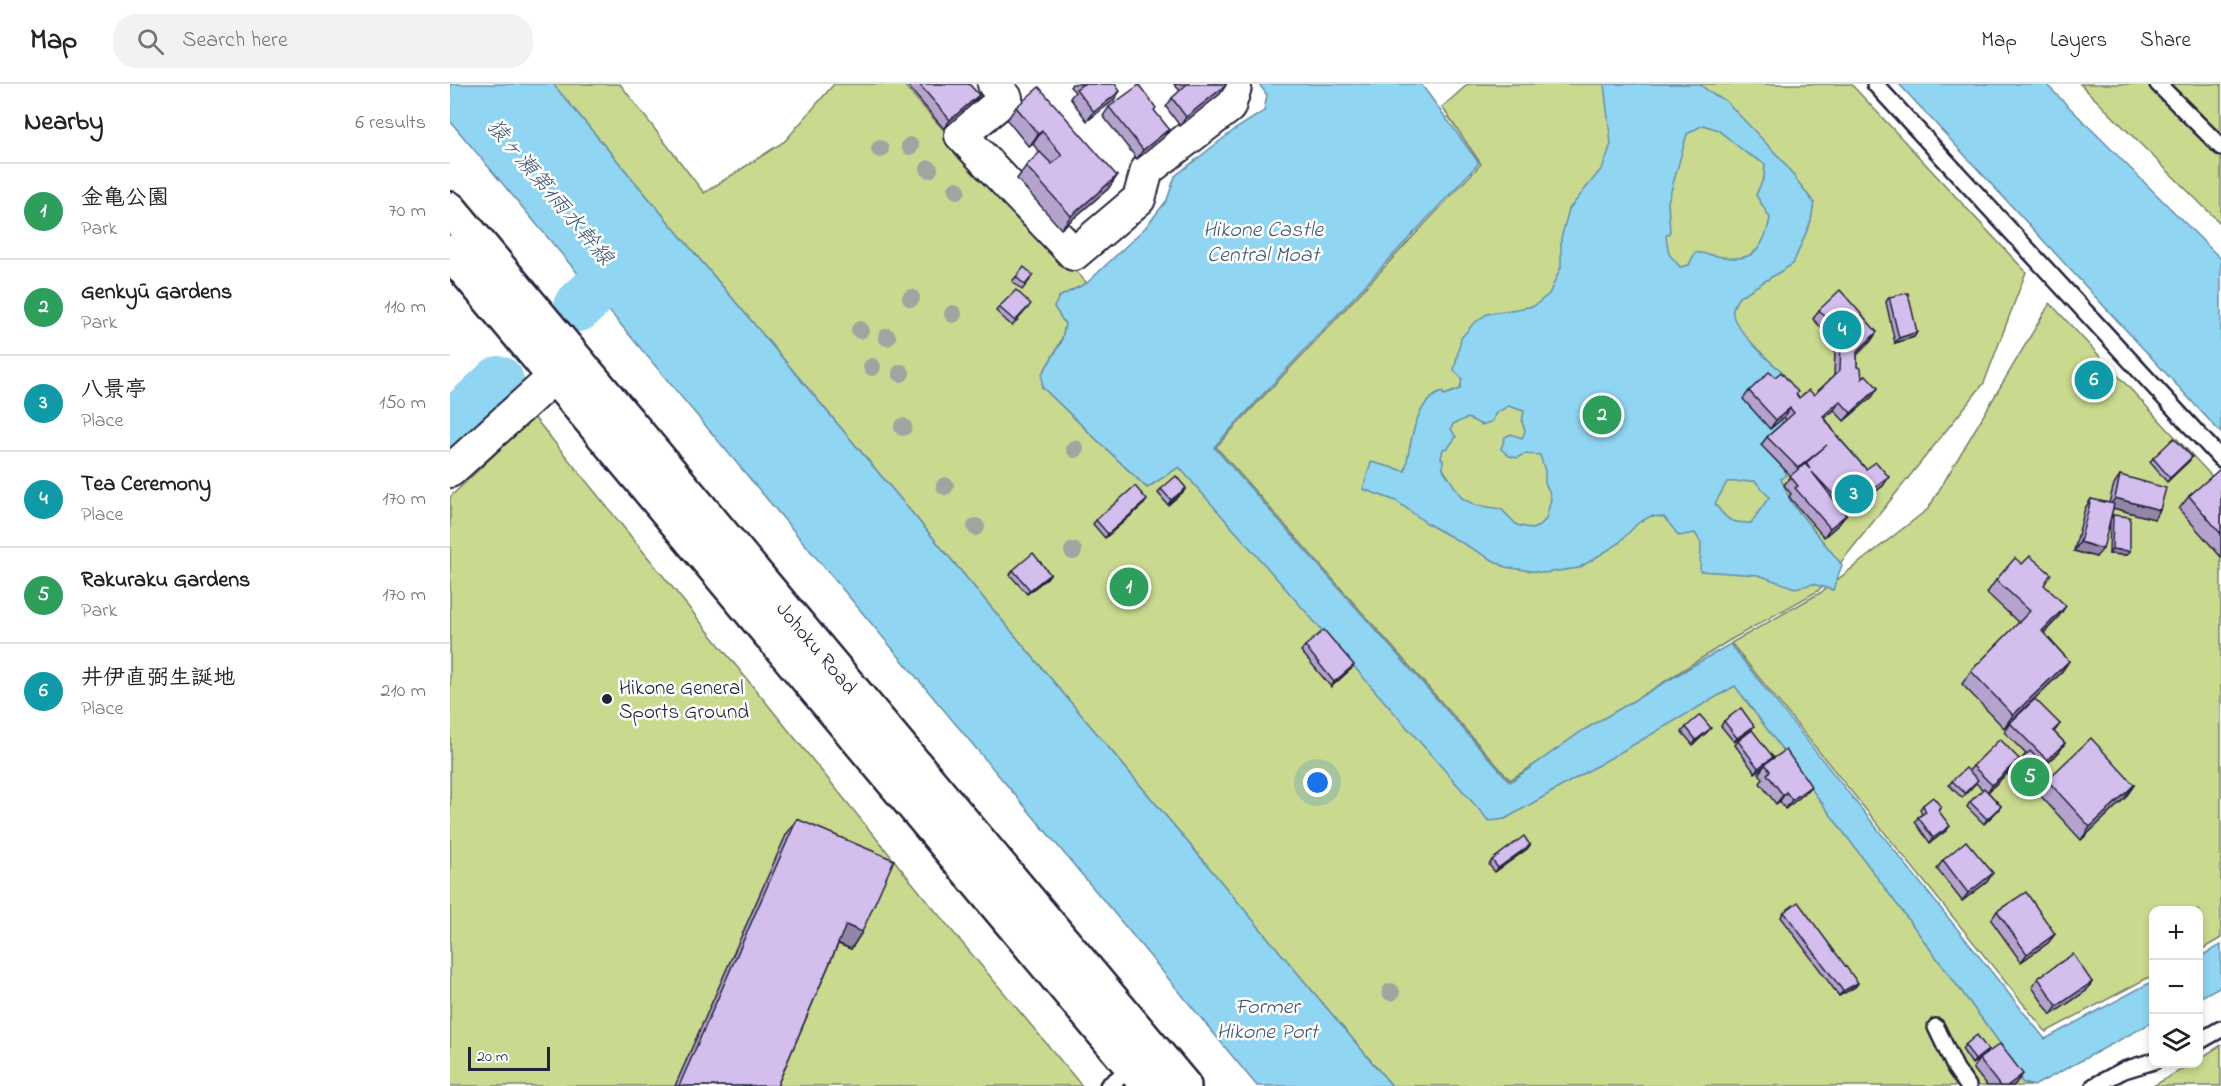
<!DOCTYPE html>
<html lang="en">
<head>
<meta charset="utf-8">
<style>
	body { margin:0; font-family:"Indie Flower","Klee One",sans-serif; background:#f2f2f2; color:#222 }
	.controls { position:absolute; right:18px; bottom:18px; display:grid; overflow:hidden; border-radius:12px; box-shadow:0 3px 9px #0003 }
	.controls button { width:54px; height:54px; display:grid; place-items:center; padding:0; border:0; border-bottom:2px solid #e0e0e0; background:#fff; color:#222; font:30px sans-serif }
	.scale { position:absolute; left:18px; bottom:15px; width:82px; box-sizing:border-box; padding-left:6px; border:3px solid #22223b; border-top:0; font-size:16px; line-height:21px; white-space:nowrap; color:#22223b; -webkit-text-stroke:4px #fff; paint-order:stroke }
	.you { position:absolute; left:868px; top:699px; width:21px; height:21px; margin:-15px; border:4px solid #fff; border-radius:50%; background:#1a73e8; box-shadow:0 0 0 9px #1a73e833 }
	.badge { display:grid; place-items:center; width:39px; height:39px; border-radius:50%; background:#22223b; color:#fff; font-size:20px; font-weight:700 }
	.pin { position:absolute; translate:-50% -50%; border:3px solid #fff; box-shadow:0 2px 6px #0006 }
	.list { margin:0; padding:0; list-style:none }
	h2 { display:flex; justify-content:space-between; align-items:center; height:78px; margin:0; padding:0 24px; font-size:26px }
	h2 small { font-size:20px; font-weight:400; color:#767676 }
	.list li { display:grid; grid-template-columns:39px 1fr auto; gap:18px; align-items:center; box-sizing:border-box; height:96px; padding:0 24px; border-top:2px solid #e0e0e0 }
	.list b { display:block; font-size:22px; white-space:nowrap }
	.list p { margin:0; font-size:20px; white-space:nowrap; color:#767676 }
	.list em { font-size:20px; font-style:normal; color:#767676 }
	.icon { flex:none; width:33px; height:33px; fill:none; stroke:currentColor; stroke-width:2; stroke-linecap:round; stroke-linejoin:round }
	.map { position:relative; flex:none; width:1771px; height:1002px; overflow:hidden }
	header { display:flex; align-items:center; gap:36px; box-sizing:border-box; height:84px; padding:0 30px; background:#fff; border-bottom:2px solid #e0e0e0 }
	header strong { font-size:28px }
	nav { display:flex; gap:33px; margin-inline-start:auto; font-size:21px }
	.search { width:420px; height:54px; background:#f2f2f2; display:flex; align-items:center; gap:15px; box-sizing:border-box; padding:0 21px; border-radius:24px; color:#767676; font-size:22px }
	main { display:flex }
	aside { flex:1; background:#fff }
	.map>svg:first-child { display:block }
	.green { fill:#c9da8e; stroke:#767e64; stroke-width:1.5 }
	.water { fill:#90d5f1; stroke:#648da8; stroke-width:1.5; fill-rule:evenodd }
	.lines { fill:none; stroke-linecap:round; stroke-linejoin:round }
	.river { stroke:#90d5f1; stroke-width:50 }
	.service-casing { stroke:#22223b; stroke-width:20 }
	.minor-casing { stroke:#22223b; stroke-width:36 }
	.secondary-casing { stroke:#22223b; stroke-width:38 }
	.service { stroke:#fff; stroke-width:15 }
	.minor { stroke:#fff; stroke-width:32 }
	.secondary { stroke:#fff; stroke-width:33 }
	.tree { fill:#a1a4a1 }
	.wall { fill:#b5a3cd; stroke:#22223b; stroke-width:1.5 }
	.shaded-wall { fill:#9485a7; stroke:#22223b; stroke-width:1.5 }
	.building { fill:#d3beee; stroke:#22223b; stroke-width:1.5 }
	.poi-dot { fill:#22223b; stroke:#fff; stroke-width:2 }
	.labels { text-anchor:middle; stroke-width:5; stroke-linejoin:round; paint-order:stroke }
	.street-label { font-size:21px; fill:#22223b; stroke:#fff }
	.poi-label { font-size:21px; fill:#22223b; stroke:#fff; text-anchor:start }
	.water-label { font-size:22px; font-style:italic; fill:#435872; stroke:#fff }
</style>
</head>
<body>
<header>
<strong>Map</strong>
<div class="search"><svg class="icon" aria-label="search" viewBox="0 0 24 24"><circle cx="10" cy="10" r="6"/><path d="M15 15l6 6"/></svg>Search here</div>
<nav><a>Map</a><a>Layers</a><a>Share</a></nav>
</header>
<main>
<aside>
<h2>Nearby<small>6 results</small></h2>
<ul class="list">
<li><span class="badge" style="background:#2e9e5b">1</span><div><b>金亀公園</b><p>Park</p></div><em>70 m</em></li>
<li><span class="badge" style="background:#2e9e5b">2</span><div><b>Genkyū Gardens</b><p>Park</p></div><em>110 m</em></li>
<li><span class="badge" style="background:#0f9aa8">3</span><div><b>八景亭</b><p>Place</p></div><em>150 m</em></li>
<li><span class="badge" style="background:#0f9aa8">4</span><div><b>Tea Ceremony</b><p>Place</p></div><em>170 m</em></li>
<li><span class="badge" style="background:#2e9e5b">5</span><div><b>Rakuraku Gardens</b><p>Park</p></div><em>170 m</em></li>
<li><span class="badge" style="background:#0f9aa8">6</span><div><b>井伊直弼生誕地</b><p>Place</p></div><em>210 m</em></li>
</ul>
</aside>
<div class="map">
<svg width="1771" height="1002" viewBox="0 0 1771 1002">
	<rect width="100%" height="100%" fill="#fff"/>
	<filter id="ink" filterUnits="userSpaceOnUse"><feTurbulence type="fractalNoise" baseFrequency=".0167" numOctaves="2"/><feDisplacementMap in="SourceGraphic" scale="12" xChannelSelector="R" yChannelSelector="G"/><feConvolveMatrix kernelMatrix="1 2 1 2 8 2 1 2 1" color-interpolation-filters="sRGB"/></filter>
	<g filter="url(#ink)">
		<g class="green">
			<path d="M103 0H170L254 109 335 57 384 0H453L499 52 637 199 609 213C611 222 616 233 615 241 613 265 592 279 592 303L697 404 729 382 1039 736 1055 735 1285 601 1556 967 1552 970 1573 999 1581 1002H942Z"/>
			<path d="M1018 0H1401L1576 188 1534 299 1368 507 1280 556 1060 696 766 363 1031 80 992 23Z"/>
			<path d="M1630 0H1771V140L1761 130Z"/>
			<path d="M1600 219 1771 402V854L1749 867 1748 826H1704L1703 891 1596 948 1281 559 1370 509 1478 425Z"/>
			<path d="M84 333 478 818 632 1002H0V413Z"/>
			<path d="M1771 961V1002H1703L1741 980H1748L1749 975Z"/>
		</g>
		<g class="water">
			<path d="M0 0H103L942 1002H807L680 848 0 37Z"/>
			<path d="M809 0H971L1029 79 764 363 1060 698 1132 647 1280 560 1595 955 1703 897V938L1584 1002 1573 999 1551 970 1555 966 1285 602 1055 735 1039 737 729 383 697 404 592 303V290L611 259 615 240 604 223 609 213 637 199 695 144 717 116 725 92 784 46 814 27 817 11Z"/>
			<path d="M1154 0H1249L1264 11 1275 16 1331 75 1364 119 1361 137 1343 180 1289 213C1285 219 1282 224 1283 231 1285 244 1320 279 1332 287V339L1326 362 1336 391 1331 395 1341 418 1392 481 1383 506 1363 500 1345 504 1308 491 1250 487 1251 459 1245 449 1229 452 1214 433 1201 432 1188 439 1168 460 1129 484 1094 489 1055 483 978 440 946 417 913 405 921 378 955 387C961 361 963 318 992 308L994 311 1010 305 1012 295 1004 286 1011 254 1023 240 1037 230 1084 222 1099 210 1111 183V154L1119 125 1153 83 1161 60ZM1253 41 1268 46 1296 69 1315 80 1314 93 1306 111 1320 134C1310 186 1286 175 1245 168L1239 181 1230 183 1219 170 1216 152 1220 148 1218 118 1237 50ZM1058 322 1074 327 1072 338 1075 347 1072 354 1061 350 1055 353 1051 365 1059 372 1067 374 1074 370 1090 371 1095 387V399L1099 407 1101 415 1096 435 1089 442 1082 445 1067 441 1051 425 1025 421 1012 414 993 385V376L991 374 993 365 998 364 1006 353 1001 345 1003 340 1018 334 1032 341 1043 337 1045 330ZM1305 397 1319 413 1301 439C1280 439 1278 437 1265 420L1277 398Z"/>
			<path d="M1449 0H1596L1771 175V349Z"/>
			<path d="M1771 861V902L1749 914V873Z"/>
		</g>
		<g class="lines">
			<g class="river">
				<path d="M128 223 167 186"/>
				<path d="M0 343 49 297"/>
			</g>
			<defs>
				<g id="service">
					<path d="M1425 0 1771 375"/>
					<path d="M1708 0 1771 63"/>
					<path d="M1486 943 1506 985 1518 1002"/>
					<path d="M1748 958 1771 945"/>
					<path d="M658 1002 683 983"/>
					<path d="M1644 1002 1674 986 1704 977"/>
				</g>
				<g id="minor">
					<path d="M544 0 556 14 511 51 624 170 689 115 697 86 779 23 785 3 783 0"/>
					<path d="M0 387 105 292"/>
				</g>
				<g id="secondary">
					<path id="s1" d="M0 125 734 1002"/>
					<path d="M0 168 698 1002"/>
				</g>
			</defs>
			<use href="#service" class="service-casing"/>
			<use href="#minor" class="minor-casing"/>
			<use href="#secondary" class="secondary-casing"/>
			<use href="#service" class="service"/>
			<use href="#minor" class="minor"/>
			<use href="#secondary" class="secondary"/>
		</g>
		<g class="tree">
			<circle cx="460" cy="62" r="9"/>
			<circle cx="430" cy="65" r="9"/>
			<circle cx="479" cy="85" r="9"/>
			<circle cx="507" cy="106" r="9"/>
			<circle cx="461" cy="214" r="9"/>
			<circle cx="503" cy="230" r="9"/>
			<circle cx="410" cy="246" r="9"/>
			<circle cx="437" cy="253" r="9"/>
			<circle cx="422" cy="283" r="9"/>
			<circle cx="451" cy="289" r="9"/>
			<circle cx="453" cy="343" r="9"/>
			<circle cx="625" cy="365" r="9"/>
			<circle cx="495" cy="402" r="9"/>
			<circle cx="526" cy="443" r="9"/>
			<circle cx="623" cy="467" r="9"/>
			<circle cx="941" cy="908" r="9"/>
		</g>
		<g class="wall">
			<path d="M456 0H519L529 11 522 20 494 45Z"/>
			<path d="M622 0H666L664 16 637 37 620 14 625 8 620 3Z"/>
			<path d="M724 0H776V1L770 10 730 42 716 23 722 14 730 7Z"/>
			<path d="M566 23 667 92 658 105 611 145 567 95 576 82 590 69 583 60 579 63 557 36Z"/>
			<path d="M659 23 704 27 713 54 687 75 653 32Z"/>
			<path d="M566 193 580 196 572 206 562 197Z"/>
			<path d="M1439 213 1467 248 1464 253 1445 259 1436 218Z"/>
			<path d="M549 223 578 224 562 242 546 227Z"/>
			<path d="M1369 226 1421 257 1407 270V283L1412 295 1428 304 1422 313 1394 337 1384 326 1375 334 1387 352 1416 385 1433 402 1399 427 1396 424 1392 427 1396 431 1389 440 1374 453 1339 413 1341 410 1334 401 1341 392 1311 361 1317 353 1336 336 1334 333 1320 345 1293 315 1299 307 1346 311 1349 314 1364 311 1384 292 1385 266 1388 262 1363 235Z"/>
			<path d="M1703 374 1739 377 1717 398 1700 378Z"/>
			<path d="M1771 385V473L1729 425 1739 412Z"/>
			<path d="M1670 391 1710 426 1704 435 1663 424 1660 435 1663 431 1680 467 1677 471 1659 470 1660 436 1646 473 1624 467 1635 424 1641 415 1659 419 1664 400Z"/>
			<path d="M711 405 733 408 718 421 708 409Z"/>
			<path d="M694 420 655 454 643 440 646 436Z"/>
			<path d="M563 486 600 490 597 494 577 510 560 491Z"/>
			<path d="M1546 496 1594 501 1607 535 1594 549 1619 577 1610 590 1554 644 1512 600 1521 587 1569 539 1537 509Z"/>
			<path d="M855 562 901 585 881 603 851 567Z"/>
			<path d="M1274 637 1301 646 1284 658 1271 642Z"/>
			<path d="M1560 639 1610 640 1604 648 1615 659 1609 668 1595 682 1592 686 1572 706 1557 690 1561 686 1576 670 1554 648Z"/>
			<path d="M1236 643 1257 648 1243 661 1232 648Z"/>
			<path d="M1288 657 1323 673 1320 677 1354 710 1335 725 1330 717 1326 720 1310 699 1313 695 1309 689 1315 681 1305 689 1285 661Z"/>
			<path d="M1569 675 1562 684 1538 708 1551 722 1548 726 1534 740 1517 723 1520 718 1533 706 1526 699 1512 714 1499 701 1502 697 1519 687 1523 682Z"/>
			<path d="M1597 696 1684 701 1675 714 1631 756 1588 709Z"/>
			<path d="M1473 721 1491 723 1488 727 1497 746 1480 759 1465 738 1468 733 1472 731 1470 725Z"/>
			<path d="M347 735 412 848 401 865 388 860 327 1002H225L336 751Z"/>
			<path d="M1080 761 1077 765 1045 788 1039 781 1042 776Z"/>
			<path d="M1493 776 1537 798 1512 817 1487 785Z"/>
			<path d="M1547 827 1605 850 1598 859 1571 878 1541 836Z"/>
			<path d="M1334 828 1408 899 1405 903 1389 912 1331 833Z"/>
			<path d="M1588 894 1642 898 1636 907 1601 931 1582 903Z"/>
			<path d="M1515 961 1538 966 1535 971 1522 980 1512 965Z"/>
			<path d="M1529 975 1566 999 1563 1002H1537L1523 984Z"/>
		</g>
		<g class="shaded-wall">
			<path d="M776 1 770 10 730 42 736 33Z"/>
			<path d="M670 7 664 16 637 37 644 28Z"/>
			<path d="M529 11 522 20 494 45 500 36Z"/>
			<path d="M719 45 713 54 687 75 693 66Z"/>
			<path d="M592 47 583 60 579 63 588 50Z"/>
			<path d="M667 92 658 105 611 145 621 132Z"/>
			<path d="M1427 248 1421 257 1401 277 1407 268Z"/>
			<path d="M1467 248 1464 253 1445 259 1449 254Z"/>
			<path d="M1428 304 1422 313 1394 337 1401 329Z"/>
			<path d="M1390 317 1384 326 1367 341 1373 332Z"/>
			<path d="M1340 324 1334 333 1320 345 1326 336Z"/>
			<path d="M1742 373 1739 377 1717 398 1720 394Z"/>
			<path d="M1439 393 1433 402 1399 427 1405 419Z"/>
			<path d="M736 404 733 408 718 421 721 416Z"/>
			<path d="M1665 414 1710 426 1704 435 1659 423Z"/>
			<path d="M1403 415 1396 424 1388 431 1394 422Z"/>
			<path d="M697 416 694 420 655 454 658 450Z"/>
			<path d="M1396 431 1389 440 1374 453 1380 444Z"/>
			<path d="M1630 458 1653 465 1646 473 1624 467Z"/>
			<path d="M1662 465 1680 467 1677 471 1659 470Z"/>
			<path d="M600 490 597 494 577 510 580 506Z"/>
			<path d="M1616 522 1607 535 1583 560 1592 547Z"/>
			<path d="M1619 577 1610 590 1554 644 1563 631Z"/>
			<path d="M904 581 901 585 881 603 884 598Z"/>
			<path d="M1304 642 1301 646 1284 658 1287 654Z"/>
			<path d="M1261 644 1257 648 1243 661 1246 656Z"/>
			<path d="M1615 659 1609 668 1591 685 1597 676Z"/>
			<path d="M1323 673 1320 677 1305 689 1308 684Z"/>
			<path d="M1569 675 1562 684 1536 710 1542 701Z"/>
			<path d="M1595 682 1592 686 1572 706 1575 701Z"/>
			<path d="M1684 701 1675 714 1631 756 1640 743Z"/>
			<path d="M1361 702 1354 710 1335 725 1342 716Z"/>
			<path d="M1336 708 1330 717 1326 720 1333 711Z"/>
			<path d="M1551 722 1548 726 1534 740 1537 735Z"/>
			<path d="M1500 742 1497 746 1480 759 1483 754Z"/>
			<path d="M1080 761 1077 765 1045 788 1048 784Z"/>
			<path d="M1543 789 1537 798 1512 817 1518 809Z"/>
			<path d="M396 841 412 848 401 865 385 858Z"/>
			<path d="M1605 850 1598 859 1571 878 1577 870Z"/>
			<path d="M1642 898 1636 907 1601 931 1607 922Z"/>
			<path d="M1408 899 1405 903 1389 912 1393 907Z"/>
			<path d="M1538 966 1535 971 1522 980 1525 976Z"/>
			<path d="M1573 990 1566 999 1563 1002H1557Z"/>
		</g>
		<g class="building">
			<path d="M469 0H519L529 11 500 36Z"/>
			<path d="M631 0H665L670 7 644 28 626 5 632 1Z"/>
			<path d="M737 0H776V1L736 33 722 14Z"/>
			<path d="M689 1 706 24 704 26 719 45 693 66 659 23Z"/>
			<path d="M589 3 667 92 621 132 576 82 590 68 602 80 612 71 592 47 588 50 566 23Z"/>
			<path d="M574 183 583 191 575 201 566 193Z"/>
			<path d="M566 206 581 220 565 237 549 223Z"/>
			<path d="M1390 206 1427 248 1407 268V283L1411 284 1412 295 1416 291 1428 304 1401 329 1390 317 1373 332 1387 352 1416 385 1426 378 1439 393 1405 419 1403 415 1394 422 1362 388 1396 431 1380 444 1345 404 1348 402 1340 392 1355 380 1360 385 1356 379 1377 361 1348 384 1317 353 1344 329 1340 324 1326 336 1299 307 1319 288 1325 293 1331 288 1348 308 1346 310 1349 314 1359 306 1364 311 1390 286 1391 258 1395 254 1369 226Z"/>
			<path d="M1458 209 1467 248 1449 254 1439 213Z"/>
			<path d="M1724 354 1742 373 1720 394 1703 374Z"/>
			<path d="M1770 385H1771V450L1739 412Z"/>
			<path d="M1670 391 1716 404 1710 426 1665 414Z"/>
			<path d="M726 392 736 404 721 416 711 405Z"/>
			<path d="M685 402 697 416 658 450 646 436Z"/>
			<path d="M1641 415 1664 420 1653 465 1630 458Z"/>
			<path d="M1663 431 1680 433V467L1662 465Z"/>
			<path d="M583 469 600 490 580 506 563 486Z"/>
			<path d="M1580 472 1601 490 1594 501 1616 522 1592 547 1619 577 1563 631 1521 587 1580 527 1546 496 1565 474 1572 480Z"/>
			<path d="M874 546 904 581 884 598 855 562Z"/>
			<path d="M1585 615 1610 640 1603 647 1615 659 1597 676 1560 639Z"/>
			<path d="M1291 624 1304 642 1287 654 1274 637Z"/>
			<path d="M1250 631 1261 644 1246 656 1236 643Z"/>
			<path d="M1302 646 1323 673 1308 684 1288 657Z"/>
			<path d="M1641 654 1684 701 1640 743 1597 696Z"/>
			<path d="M1550 655 1569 675 1542 701 1523 682Z"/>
			<path d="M1336 666 1361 702 1342 716 1336 708 1333 711 1317 690 1320 687 1315 680Z"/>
			<path d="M1580 667 1595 682 1575 701 1561 686Z"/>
			<path d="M1516 684 1528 696 1515 709 1502 697Z"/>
			<path d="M1534 704 1551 722 1537 735 1520 718Z"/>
			<path d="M1483 713 1491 723 1488 726 1500 742 1483 754 1468 733 1476 728 1473 721Z"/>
			<path d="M347 735 444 776 412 848 396 841 327 1002H229Z"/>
			<path d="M1074 752 1080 761 1048 784 1042 776Z"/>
			<path d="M1516 757 1543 789 1518 809 1493 776Z"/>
			<path d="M1576 808 1605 850 1577 870 1547 827Z"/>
			<path d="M1348 818 1408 899 1393 907 1334 828Z"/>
			<path d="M1623 870 1642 898 1607 922 1588 894Z"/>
			<path d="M1527 951 1538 966 1525 976 1515 961Z"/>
			<path d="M1550 960 1573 990 1557 1002H1550L1529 975Z"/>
		</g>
	</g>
	<circle class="poi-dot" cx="157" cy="615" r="6"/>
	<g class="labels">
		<g class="street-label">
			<text dy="7" stroke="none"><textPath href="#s1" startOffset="572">Johoku Road</textPath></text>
		</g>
		<g class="poi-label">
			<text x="169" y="610">Hikone General<tspan x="169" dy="24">Sports Ground</tspan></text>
		</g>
		<g class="water-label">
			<text transform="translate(101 107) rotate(50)" y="8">猿ヶ瀬第1雨水幹線</text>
			<text x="813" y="152">Hikone Castle<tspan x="813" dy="25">Central Moat</tspan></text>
			<text x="817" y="929">Former<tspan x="817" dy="25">Hikone Port</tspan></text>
		</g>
	</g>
</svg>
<div class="controls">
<button>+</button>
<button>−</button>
<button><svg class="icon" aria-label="layers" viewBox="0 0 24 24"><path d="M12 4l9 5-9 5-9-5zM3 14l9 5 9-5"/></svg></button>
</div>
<div class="scale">20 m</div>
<div class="you"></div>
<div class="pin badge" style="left:679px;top:503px;background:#2e9e5b">1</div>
<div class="pin badge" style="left:1152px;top:331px;background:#2e9e5b">2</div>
<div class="pin badge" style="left:1404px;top:410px;background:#0f9aa8">3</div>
<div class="pin badge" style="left:1392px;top:246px;background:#0f9aa8">4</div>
<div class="pin badge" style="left:1580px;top:693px;background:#2e9e5b">5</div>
<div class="pin badge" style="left:1644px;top:296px;background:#0f9aa8">6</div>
</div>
</main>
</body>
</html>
